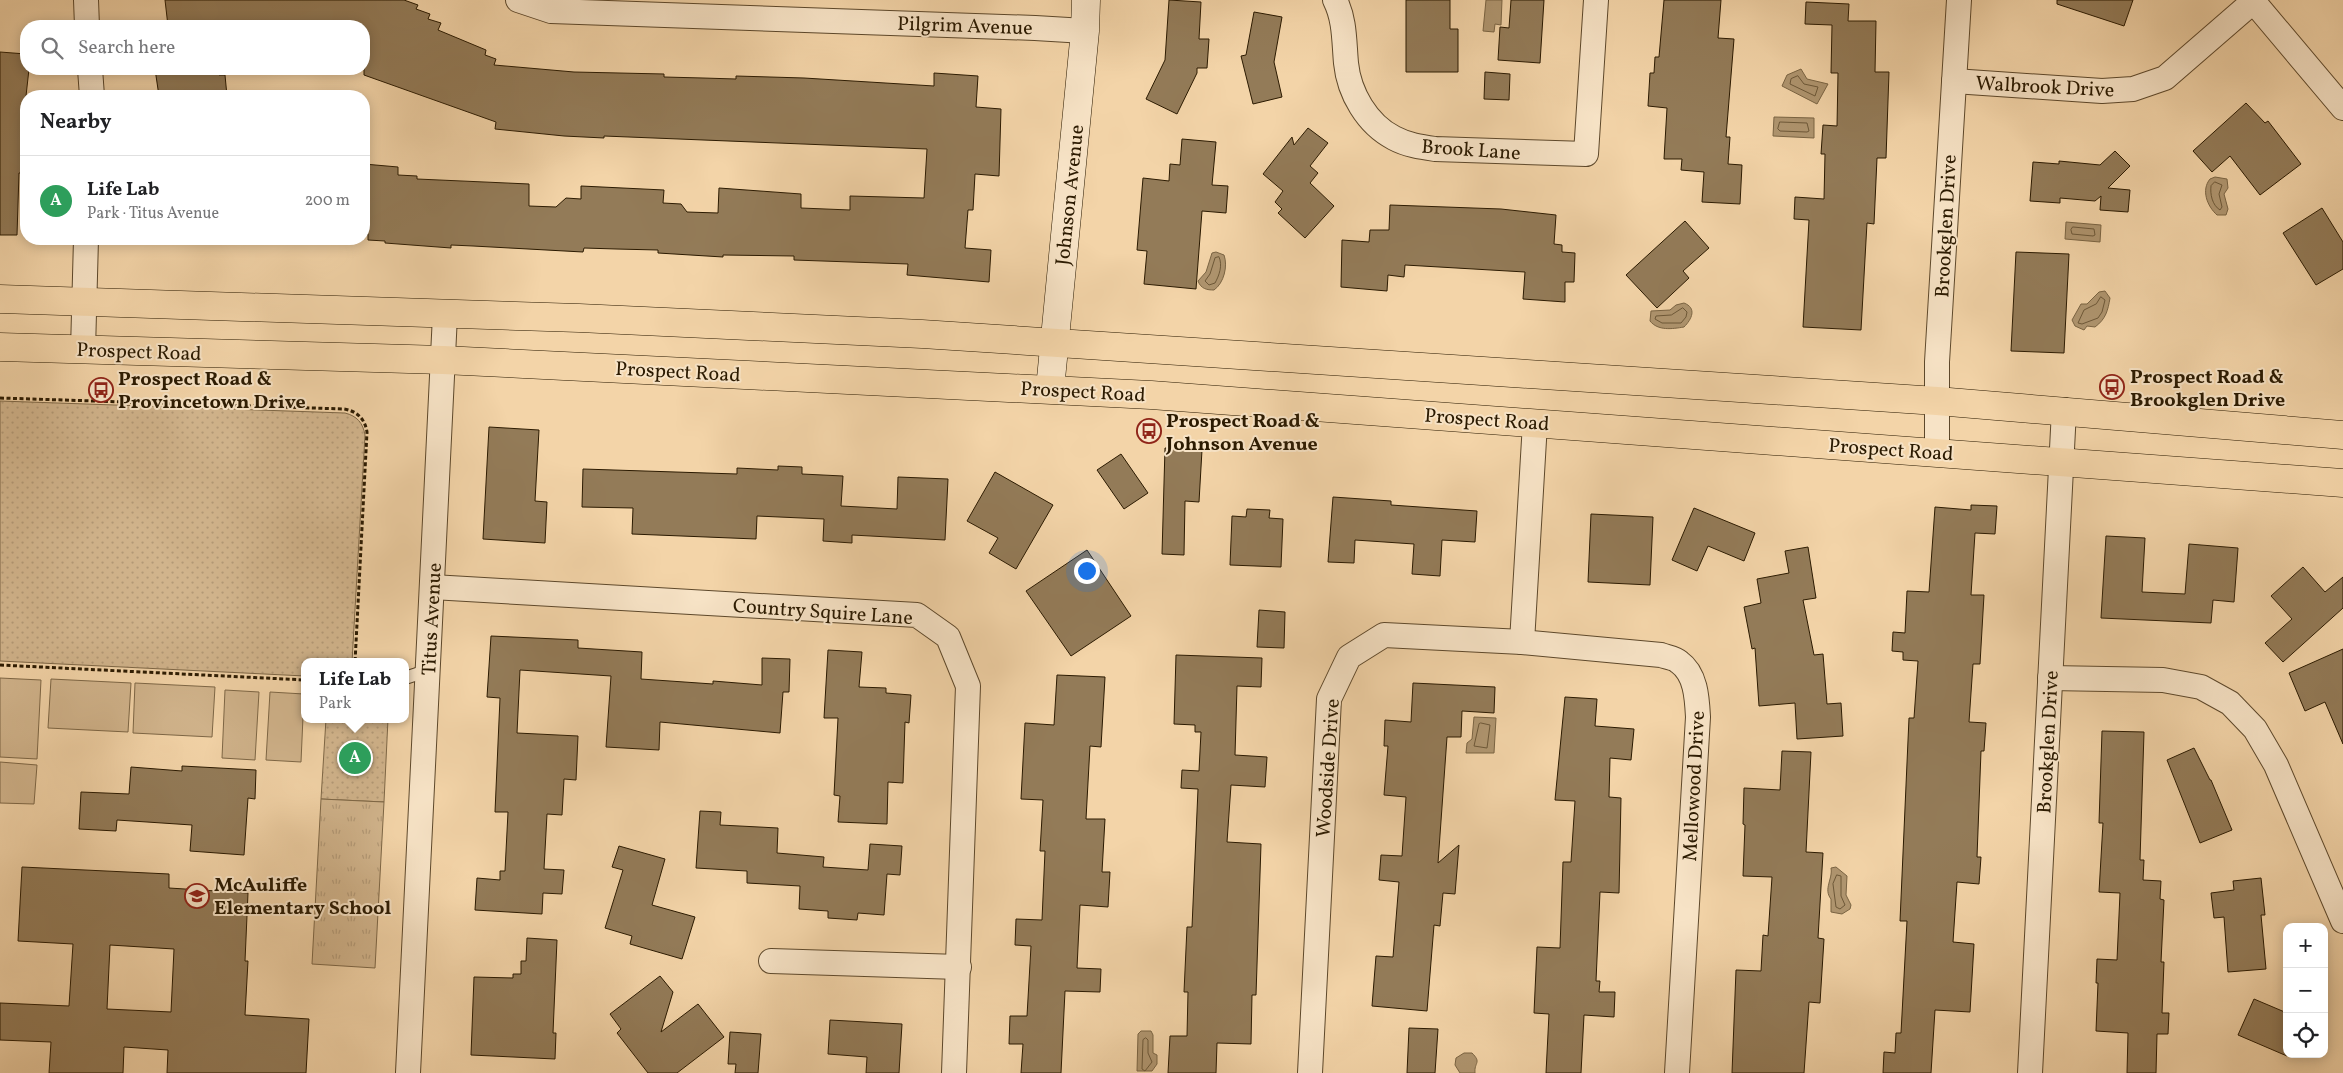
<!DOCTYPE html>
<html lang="en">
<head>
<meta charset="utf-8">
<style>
	body { margin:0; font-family:Vollkorn,serif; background:#f6f6f6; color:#202124 }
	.controls { position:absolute; right:15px; bottom:15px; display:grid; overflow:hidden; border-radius:10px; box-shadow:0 2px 12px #0003 }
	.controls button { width:45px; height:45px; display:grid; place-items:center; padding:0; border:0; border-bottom:1px solid #e0e0e0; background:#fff; color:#202124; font:25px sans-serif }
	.you { position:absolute; left:1086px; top:570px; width:18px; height:18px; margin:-12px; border:4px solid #fff; border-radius:50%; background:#1a73e8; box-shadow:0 0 0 8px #1a73e833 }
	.badge { display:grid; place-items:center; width:32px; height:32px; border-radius:50%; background:#b45309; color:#fff; font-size:16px; font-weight:700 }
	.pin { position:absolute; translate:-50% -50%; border:2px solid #fff; box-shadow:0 1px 5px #0006 }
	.popup { position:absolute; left:301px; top:658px; width:108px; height:65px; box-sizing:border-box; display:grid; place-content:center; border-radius:10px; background:#fff; filter:drop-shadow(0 1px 4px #0005); font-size:16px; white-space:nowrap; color:#757577 }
	.popup b { font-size:19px; color:#202124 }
	.popup::after { content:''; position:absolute; left:50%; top:100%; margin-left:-10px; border:10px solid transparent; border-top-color:#fff }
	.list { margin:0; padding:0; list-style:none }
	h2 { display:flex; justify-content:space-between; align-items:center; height:65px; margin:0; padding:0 20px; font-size:21px }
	h2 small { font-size:16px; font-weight:400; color:#757577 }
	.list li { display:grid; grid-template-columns:32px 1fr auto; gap:15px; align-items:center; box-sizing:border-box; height:90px; padding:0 20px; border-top:1px solid #e0e0e0 }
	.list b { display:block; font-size:19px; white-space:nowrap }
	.list p { margin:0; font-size:16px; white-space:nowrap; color:#757577 }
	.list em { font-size:16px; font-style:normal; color:#757577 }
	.icon { flex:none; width:28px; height:28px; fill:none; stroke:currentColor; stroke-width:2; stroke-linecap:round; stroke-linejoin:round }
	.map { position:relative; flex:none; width:2343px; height:1073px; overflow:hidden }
	.search { position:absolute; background:#fff; box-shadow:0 2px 12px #0003; left:20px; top:20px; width:350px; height:55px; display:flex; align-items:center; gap:12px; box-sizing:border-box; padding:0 18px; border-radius:20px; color:#757577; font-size:19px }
	.panel { position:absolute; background:#fff; box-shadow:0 2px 12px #0003; left:20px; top:90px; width:350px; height:155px; border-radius:20px }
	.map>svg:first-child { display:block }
	.grass { fill:url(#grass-dots); stroke:#7e6746 }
	.park { fill:url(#park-tufts); stroke:#7e6746 }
	.pitch { fill:#d1b48c; stroke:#7e6746 }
	.water { fill:#af956f; stroke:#7a6443 }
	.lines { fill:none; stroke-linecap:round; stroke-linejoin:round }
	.shore { stroke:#6d5838; stroke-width:1 }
	.building { fill:#937b58; stroke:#2b1a01; fill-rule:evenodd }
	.lane-casing { stroke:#5d482b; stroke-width:14 }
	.street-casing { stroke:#5d482b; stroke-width:26 }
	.secondary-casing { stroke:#2b1a01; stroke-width:29 }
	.primary-casing { stroke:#2b1a01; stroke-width:29 }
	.path { stroke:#2b1a01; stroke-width:3; stroke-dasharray:4 2.5; stroke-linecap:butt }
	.lane { stroke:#f7e3c6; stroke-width:12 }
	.street { stroke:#f7e3c6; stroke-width:24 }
	.secondary { stroke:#f7e3c6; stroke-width:28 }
	.primary { stroke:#f3d4a8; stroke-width:28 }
	.labels { text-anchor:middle; stroke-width:4; stroke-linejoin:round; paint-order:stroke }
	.street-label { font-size:20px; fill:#2b1a01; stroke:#f7e3c6 }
	.poi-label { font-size:20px; font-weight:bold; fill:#2b1a01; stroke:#f7e3c6; text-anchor:start }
</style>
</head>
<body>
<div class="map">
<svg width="2343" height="1073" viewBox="0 0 2343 1073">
	<defs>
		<pattern id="grass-dots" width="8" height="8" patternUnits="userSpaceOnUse" patternTransform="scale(1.25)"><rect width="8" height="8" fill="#d1b48c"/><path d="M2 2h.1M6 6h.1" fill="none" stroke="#b49a77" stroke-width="1.8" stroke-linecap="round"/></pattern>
		<pattern id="park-tufts" width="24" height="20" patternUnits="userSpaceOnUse" patternTransform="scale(1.25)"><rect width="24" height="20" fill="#d1b48c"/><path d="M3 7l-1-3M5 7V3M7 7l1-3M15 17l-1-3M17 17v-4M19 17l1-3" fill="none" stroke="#b49a77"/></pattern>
	</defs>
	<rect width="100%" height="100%" fill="#f3d4a8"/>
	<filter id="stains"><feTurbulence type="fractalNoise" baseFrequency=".004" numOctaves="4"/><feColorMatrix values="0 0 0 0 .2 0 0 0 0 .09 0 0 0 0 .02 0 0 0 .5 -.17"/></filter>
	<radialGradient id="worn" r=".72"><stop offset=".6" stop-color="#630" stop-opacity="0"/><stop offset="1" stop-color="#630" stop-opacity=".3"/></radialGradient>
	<g class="grass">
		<path d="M0 401 345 413C357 416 363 423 365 435L352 662H305V676L0 661Z"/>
		<path d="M326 719H388L384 802 321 799Z"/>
	</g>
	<path class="park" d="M321 799 384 802 375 968 312 964Z"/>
	<g class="pitch">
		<path d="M0 678 41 680 37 759 0 757Z"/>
		<path d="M51 679 131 683 128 732 48 728Z"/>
		<path d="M135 683 215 687 212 737 133 733Z"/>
		<path d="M225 690 259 692 255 760 222 758Z"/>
		<path d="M270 692 304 694 301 762 266 760Z"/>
		<path d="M0 762 37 765 34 804 0 803Z"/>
	</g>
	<g class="water">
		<path d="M1486 0H1502L1501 25 1495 24 1494 32 1483 31Z"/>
		<path d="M1801 69 1807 79 1828 84 1817 104 1782 86 1787 75Z"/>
		<path d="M1774 117 1814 118V138L1773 136Z"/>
		<path d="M2215 177 2227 179 2228 188 2224 194 2228 209 2226 215H2217C2207 206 2201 190 2210 179Z"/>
		<path d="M2066 222 2101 225 2100 242 2065 239Z"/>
		<path d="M1216 252 1224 255C1228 266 1224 283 1214 290 1207 290 1201 289 1198 281L1206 272 1212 253Z"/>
		<path d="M2105 291 2110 298C2108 310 2106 319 2095 327L2087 326 2084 330 2075 326 2072 320 2081 304H2087L2099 292Z"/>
		<path d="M1684 303C1697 308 1692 319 1684 327 1672 329 1658 331 1650 321L1651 311 1670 310 1676 305Z"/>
		<path d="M1474 717 1496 718 1494 753H1466L1467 743 1472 739Z"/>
		<path d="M1836 867 1847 876 1846 895 1851 905 1850 909 1842 914 1831 912V899C1823 889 1833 879 1831 868Z"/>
		<path d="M1141 1031H1151L1153 1035V1053L1157 1055V1064L1152 1071H1137L1138 1034Z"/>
		<path d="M1464 1053H1472C1482 1063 1474 1062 1475 1073H1460L1455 1065 1456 1058Z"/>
	</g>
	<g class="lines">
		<g class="shore">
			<path d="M1798 76 1804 84 1818 87 1815 96 1790 84 1791 79Z"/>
			<path d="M1780 122 1807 123 1809 131 1807 132 1780 131 1778 129Z"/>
			<path d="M2215 182 2222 185 2219 194 2222 207 2220 210C2212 205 2210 194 2211 186Z"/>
			<path d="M2073 227 2094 229 2095 235 2093 236 2072 234 2071 230Z"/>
			<path d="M1219 257C1223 265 1219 276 1215 283L1209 285 1205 281 1210 274 1215 258Z"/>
			<path d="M2101 297 2105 300 2102 312 2098 318 2082 324 2078 323 2084 310 2096 304Z"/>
			<path d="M1683 308 1687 312 1686 317 1681 323H1662L1655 319 1656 316 1671 315Z"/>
			<path d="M1481 723 1490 725 1487 748 1474 746 1479 724Z"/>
			<path d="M1837 875 1841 876V896L1845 905 1840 909 1836 907 1833 884Z"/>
			<path d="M1146 1038 1148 1040V1053L1152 1062 1145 1071 1142 1069 1143 1040Z"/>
		</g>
	</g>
	<g class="building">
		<path d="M165 0H404L418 5 416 9 430 14 428 19 441 23 438 30 486 50 485 55 496 59 494 65 574 72 664 74V77L703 78 736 79V76L804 78 934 86V73L978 76 976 107 1001 109 999 176 975 174 973 210H968L965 248 991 250 989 282 907 275 908 264 794 260V256L723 255V257L658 253V250L616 249 584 248 583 252 473 246 451 245V248L385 243V241L368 240V234H364V164L398 167V175L417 176V179L529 184V206L556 207 566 198 581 199V186L664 190 663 203 681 204 687 212 718 213 719 188 801 194V208L850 210V196L924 198 927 149 604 136V138L564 136 495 129 496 122 364 75V26H168Z"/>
		<path d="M1169 0 1201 2 1199 39H1209L1207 68H1197V73L1177 114 1146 99 1165 60Z"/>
		<path d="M1406 0H1450V29H1458V72H1406Z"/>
		<path d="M1511 0H1544L1540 63 1498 60 1500 27 1509 28Z"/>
		<path d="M1664 0H1721L1718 38 1734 39 1726 137H1730L1728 164 1742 165 1740 204 1702 202 1704 172 1681 170 1682 159H1664L1667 108 1648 106 1650 73H1654L1655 57H1659Z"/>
		<path d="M2057 0H2133L2124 26 2057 4Z"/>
		<path d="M1806 2 1849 4 1848 21H1876L1875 72H1889L1886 158H1877L1874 224 1867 223 1861 330 1803 327 1809 220 1794 219 1795 197 1824 199 1825 154H1821L1823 125 1837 126 1838 73H1831L1832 25 1805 24Z"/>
		<path d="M1254 12 1282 17 1274 62 1282 97 1253 104 1241 56 1246 55Z"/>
		<path d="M0 52 26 54V69H29L26 96V173H19L17 235H0Z"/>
		<path d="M155 69H211L212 72 218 71 219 75H225L227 96H159Z"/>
		<path d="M1485 72 1510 74 1509 100 1484 99Z"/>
		<path d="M2246 103 2265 123 2268 121 2301 164 2260 195 2230 156 2212 172 2193 151Z"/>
		<path d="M1308 128 1328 143 1310 166 1318 173 1310 183 1334 206 1305 238 1278 213 1282 209 1275 202 1283 191 1263 174 1292 137 1294 145Z"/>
		<path d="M1182 139 1216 142 1212 185 1228 186 1226 213 1202 211 1196 289 1144 284 1147 251 1137 250 1143 178 1169 181 1170 164 1180 165Z"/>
		<path d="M2115 151 2130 166 2108 188 2130 190 2128 212 2100 210 2101 196 2095 201 2060 198V203L2030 201 2033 162 2059 164V161L2100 165Z"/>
		<path d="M1390 205 1501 209 1556 215 1554 244 1562 245V252L1575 253 1574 282H1565V302L1523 299 1525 272 1405 265 1404 277 1388 275 1387 291 1341 287 1342 240 1369 242 1370 230H1389Z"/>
		<path d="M2322 208 2343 242V269L2316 285 2283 233Z"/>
		<path d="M1685 221 1709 248 1683 271 1689 278 1657 308 1626 275Z"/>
		<path d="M2016 252 2069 254 2064 353 2011 351Z"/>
		<path d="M489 427 539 430 535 501 547 502 545 543 483 539Z"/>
		<path d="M1165 448 1202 450 1199 502 1185 501 1184 555 1162 554Z"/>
		<path d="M1121 454 1148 493 1124 509 1097 470Z"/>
		<path d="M778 466 802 467V474L843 476 841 506 897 509 898 477 948 479 945 540 852 535V543L823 541 824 519 757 516 756 539 632 534 633 508 582 507 583 469 737 474V468L778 470Z"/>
		<path d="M995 472 1053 505 1016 569 989 553 998 538 967 521Z"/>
		<path d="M1333 497 1391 501V505L1477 511 1475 542 1442 540 1440 576 1412 574 1414 544 1355 540 1354 563 1328 562Z"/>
		<path d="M1971 505 1997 506 1995 534 1975 533 1971 595H1984L1980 664H1973L1969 722 1986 723 1984 751H1981L1977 857H1981L1979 884 1957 882 1953 942 1974 944 1970 1012 1935 1010 1931 1073H1883L1884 1052 1895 1053 1896 1033H1901L1907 921H1900L1909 718H1914L1918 661 1903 660V652L1892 651 1893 632 1905 633 1907 591 1929 592 1935 507 1971 510Z"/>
		<path d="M1694 508 1755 533 1744 561 1708 546 1697 571 1672 560Z"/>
		<path d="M1247 509 1270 510 1269 518 1283 519 1281 567 1230 565 1232 516 1246 517Z"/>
		<path d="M1591 514 1653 517 1650 585 1588 582Z"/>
		<path d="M2106 536 2145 538 2142 592 2185 594 2189 544 2238 548 2234 602 2213 600 2211 623 2101 618Z"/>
		<path d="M1808 547 1816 598 1803 600 1814 655 1823 654 1827 704 1841 703 1843 736 1797 739 1795 703 1759 706 1755 648 1752 649 1744 607 1761 603 1757 579 1789 573 1785 551Z"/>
		<path d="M1087 550 1131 616 1071 656 1026 591Z"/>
		<path d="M2303 567 2325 592 2343 577V608L2283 662 2265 643 2292 619 2271 596Z"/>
		<path d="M1259 610 1285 612 1284 648 1257 647Z"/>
		<path d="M491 636 578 640V648L642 652 641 679 713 684V681L762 685V658L790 659 789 692H783L780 733 660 722 659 750 606 747 611 676 520 670 517 733 578 736 576 780 564 779 562 815 547 814 544 869 564 870 562 894 543 893 542 914 475 910 477 878 500 880V871H505L508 812H495L500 698 487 697Z"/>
		<path d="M2343 649V744L2325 702 2305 711 2289 673Z"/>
		<path d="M828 650 862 652 859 687 886 688V693L911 695 909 723 905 722 903 783 888 782 887 824 838 822 840 796 834 795 838 718H824Z"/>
		<path d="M1176 655 1262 658 1261 687 1237 686 1235 755 1267 757 1265 787 1231 785 1227 842 1261 844 1256 995H1252L1251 1044 1217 1043 1216 1073H1168L1170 1036H1187L1188 992H1184L1187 927H1192L1198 789 1181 788 1182 770 1199 771 1201 732H1195V725L1174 724Z"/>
		<path d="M1057 675 1105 677 1101 747 1090 746 1086 819H1105L1102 872H1110L1108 907 1080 905 1077 968 1101 969 1100 992 1065 991 1061 1073H1021L1023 1044H1009L1010 1016H1027L1031 946 1015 945 1016 919 1042 920 1045 851H1040L1043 800 1021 799 1025 723 1054 725Z"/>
		<path d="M1413 683 1495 687 1494 713 1462 711 1461 737H1447L1438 863 1459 845 1455 894 1443 893 1440 926 1434 925 1427 1011 1372 1006 1376 956 1393 957 1399 882 1379 880 1381 855 1402 856 1406 797 1384 795 1388 746H1384L1385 720 1411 722Z"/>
		<path d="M1565 697 1597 699 1595 726 1634 729 1631 760 1610 758 1609 797 1621 798 1619 893 1600 892 1596 981H1600L1599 992H1615L1614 1017 1584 1015 1581 1073H1546L1549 1014 1534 1013 1537 947 1560 948 1563 862H1571L1575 801 1555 800Z"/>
		<path d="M2102 731 2144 732 2140 860H2144L2143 880 2161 881 2160 899 2164 900 2161 962H2164L2162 1013H2169L2168 1034H2157L2156 1073H2127L2128 1033 2096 1031 2098 983H2096L2097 959 2117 960 2120 893 2099 892 2103 823H2099Z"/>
		<path d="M2194 748 2210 780H2211L2232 830 2200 843 2167 760Z"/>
		<path d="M1782 751 1811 752 1806 852 1823 853 1818 938 1824 939 1820 1003 1809 1002 1804 1073H1732L1736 970 1761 971 1763 935 1768 936 1772 877 1743 876 1745 825 1743 824 1744 788 1780 790Z"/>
		<path d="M182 766 256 770 255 799 248 798 244 855 190 851 192 825 117 820 116 831 79 829 81 792 129 794 131 767 182 771Z"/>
		<path d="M700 811 721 812 720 825 778 828 777 853 824 857 823 867 868 870 870 844 902 846 900 875 887 874 884 915 858 913 857 920 828 918V911L799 909 800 886 747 883V871L696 868Z"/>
		<path d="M619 846 665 859 652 905 695 917 682 959 630 944 632 936 605 928 623 870 612 867Z"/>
		<path d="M22 867 169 874V888L248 893 245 961H248L245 1015 309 1019 306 1073H167L168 1050 124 1047 123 1073H49L51 1042 0 1040V1003L69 1006 73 944 18 941ZM110 945 174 949 171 1012 107 1009Z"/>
		<path d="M2261 878 2265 915H2261L2266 969 2228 972 2224 917 2214 918 2211 893 2234 890 2233 881Z"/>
		<path d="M527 938 557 940 553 1033H556L555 1059 471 1055 474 977 513 978V974H521V961H526Z"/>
		<path d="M660 976 673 992 661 1032 698 1004 724 1037 677 1073H648L617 1033 621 1029 610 1014Z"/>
		<path d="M2254 999 2287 1013V1056L2238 1035Z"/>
		<path d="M830 1020 902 1024 899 1073H866L867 1057 828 1054Z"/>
		<path d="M1409 1028 1438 1029 1435 1073H1407Z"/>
		<path d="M730 1032 761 1034 758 1073H735L736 1064H728Z"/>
	</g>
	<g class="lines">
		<defs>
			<path id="lane" d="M405 678 429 670"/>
			<g id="street">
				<path d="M86 0 87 26"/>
				<path d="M518 0 551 11 1035 28 1085 31"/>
				<path d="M1335 0C1345 20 1344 41 1346 63 1349 93 1367 124 1394 138 1407 145 1421 147 1435 149L1586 154 1596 0"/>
				<path d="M2253 1 2343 108"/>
				<path d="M90 69 92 96"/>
				<path d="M1954 81 2102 91 2133 89 2165 78 2255 0"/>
				<path d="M83 350 86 239"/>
				<path d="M1937 452V362L1959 0"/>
				<path d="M432 587 917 615 948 637 968 686 954 1073"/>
				<path d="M1522 642 1535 423"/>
				<path d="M2050 678 2163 680 2201 687 2230 703 2255 729 2276 765 2343 921"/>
				<path d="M771 961 959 967"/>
				<path d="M408 1073 445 315"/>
				<path d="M1310 1073 1329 699 1349 657 1384 635 1522 642 1661 655C1666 657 1675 658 1679 662 1696 674 1697 698 1698 717L1677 1073"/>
				<path d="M2030 1073 2064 410"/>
			</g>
			<path id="secondary" d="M1050 389 1085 31 1086 0"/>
			<g id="primary">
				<path d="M0 299 579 318 922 334 1937 401 2343 435"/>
				<path d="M0 347 443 360 1151 395 2343 483"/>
			</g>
		</defs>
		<use href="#lane" class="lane-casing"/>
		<use href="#street" class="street-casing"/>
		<use href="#secondary" class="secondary-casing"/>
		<use href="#primary" class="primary-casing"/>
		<g class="path">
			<path d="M0 398 344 409C357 411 365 419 367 432L355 662"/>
			<path d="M0 665 305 680"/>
		</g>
		<use href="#lane" class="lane"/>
		<use href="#street" class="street"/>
		<use href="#secondary" class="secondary"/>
		<use href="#primary" class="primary"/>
	</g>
	<defs>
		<symbol id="bus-ring" viewBox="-11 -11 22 22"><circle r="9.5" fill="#f7e3c6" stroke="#8f2418" stroke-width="1.5"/><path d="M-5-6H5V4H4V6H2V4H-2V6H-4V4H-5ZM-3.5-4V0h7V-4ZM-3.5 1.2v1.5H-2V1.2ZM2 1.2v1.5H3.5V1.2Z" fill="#8f2418"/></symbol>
		<symbol id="school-ring" viewBox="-11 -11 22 22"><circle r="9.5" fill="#f7e3c6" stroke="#8f2418" stroke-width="1.5"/><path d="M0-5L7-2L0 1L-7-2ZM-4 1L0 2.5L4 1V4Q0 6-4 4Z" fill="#8f2418"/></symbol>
	</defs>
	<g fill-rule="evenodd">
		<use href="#bus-ring" x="2098" y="373" width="28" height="28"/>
		<use href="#bus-ring" x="87" y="376" width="28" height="28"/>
		<use href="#bus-ring" x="1135" y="417" width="28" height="28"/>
		<use href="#school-ring" x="183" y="882" width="28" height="28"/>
	</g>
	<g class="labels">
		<g class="street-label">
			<text transform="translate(965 25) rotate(2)" y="7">Pilgrim Avenue</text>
			<text transform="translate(2045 86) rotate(3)" y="7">Walbrook Drive</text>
			<text transform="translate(1471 149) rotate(4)" y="7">Brook Lane</text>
			<text transform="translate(1069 195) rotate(-84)" y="7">Johnson Avenue</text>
			<text transform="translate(1945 226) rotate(-87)" y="7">Brookglen Drive</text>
			<text transform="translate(139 351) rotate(2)" y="7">Prospect Road</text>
			<text transform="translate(678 371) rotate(3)" y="7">Prospect Road</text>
			<text transform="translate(1083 391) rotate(3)" y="7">Prospect Road</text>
			<text transform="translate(1487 419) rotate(4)" y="7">Prospect Road</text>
			<text transform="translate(1891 449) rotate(4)" y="7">Prospect Road</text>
			<text transform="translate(823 611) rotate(4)" y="7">Country Squire Lane</text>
			<text transform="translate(431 619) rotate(-87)" y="7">Titus Avenue</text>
			<text transform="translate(2047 742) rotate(-87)" y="7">Brookglen Drive</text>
			<text transform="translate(1327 768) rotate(-86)" y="7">Woodside Drive</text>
			<text transform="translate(1693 786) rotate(-87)" y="7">Mellowood Drive</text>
		</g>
		<g class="poi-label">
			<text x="2130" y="383">Prospect Road &amp;<tspan x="2130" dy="23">Brookglen Drive</tspan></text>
			<text x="118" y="385">Prospect Road &amp;<tspan x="118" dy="23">Provincetown Drive</tspan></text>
			<text x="1166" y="427">Prospect Road &amp;<tspan x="1166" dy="23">Johnson Avenue</tspan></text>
			<text x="214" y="891">McAuliffe<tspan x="214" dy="23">Elementary School</tspan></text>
		</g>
	</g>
	<rect width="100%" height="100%" filter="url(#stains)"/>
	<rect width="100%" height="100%" fill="url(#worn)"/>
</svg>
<div class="controls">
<button>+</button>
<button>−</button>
<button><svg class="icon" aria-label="locate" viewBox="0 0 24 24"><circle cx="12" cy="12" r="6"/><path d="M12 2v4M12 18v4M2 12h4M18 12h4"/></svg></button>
</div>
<div class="you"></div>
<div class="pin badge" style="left:355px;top:758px;background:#2e9e5b">A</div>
<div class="popup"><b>Life Lab</b>Park</div>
<div class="search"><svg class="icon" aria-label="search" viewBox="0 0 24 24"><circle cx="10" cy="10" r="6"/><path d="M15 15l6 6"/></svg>Search here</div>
<section class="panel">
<h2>Nearby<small></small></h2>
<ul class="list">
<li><span class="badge" style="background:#2e9e5b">A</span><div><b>Life Lab</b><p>Park · Titus Avenue</p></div><em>200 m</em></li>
</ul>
</section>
</div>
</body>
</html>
